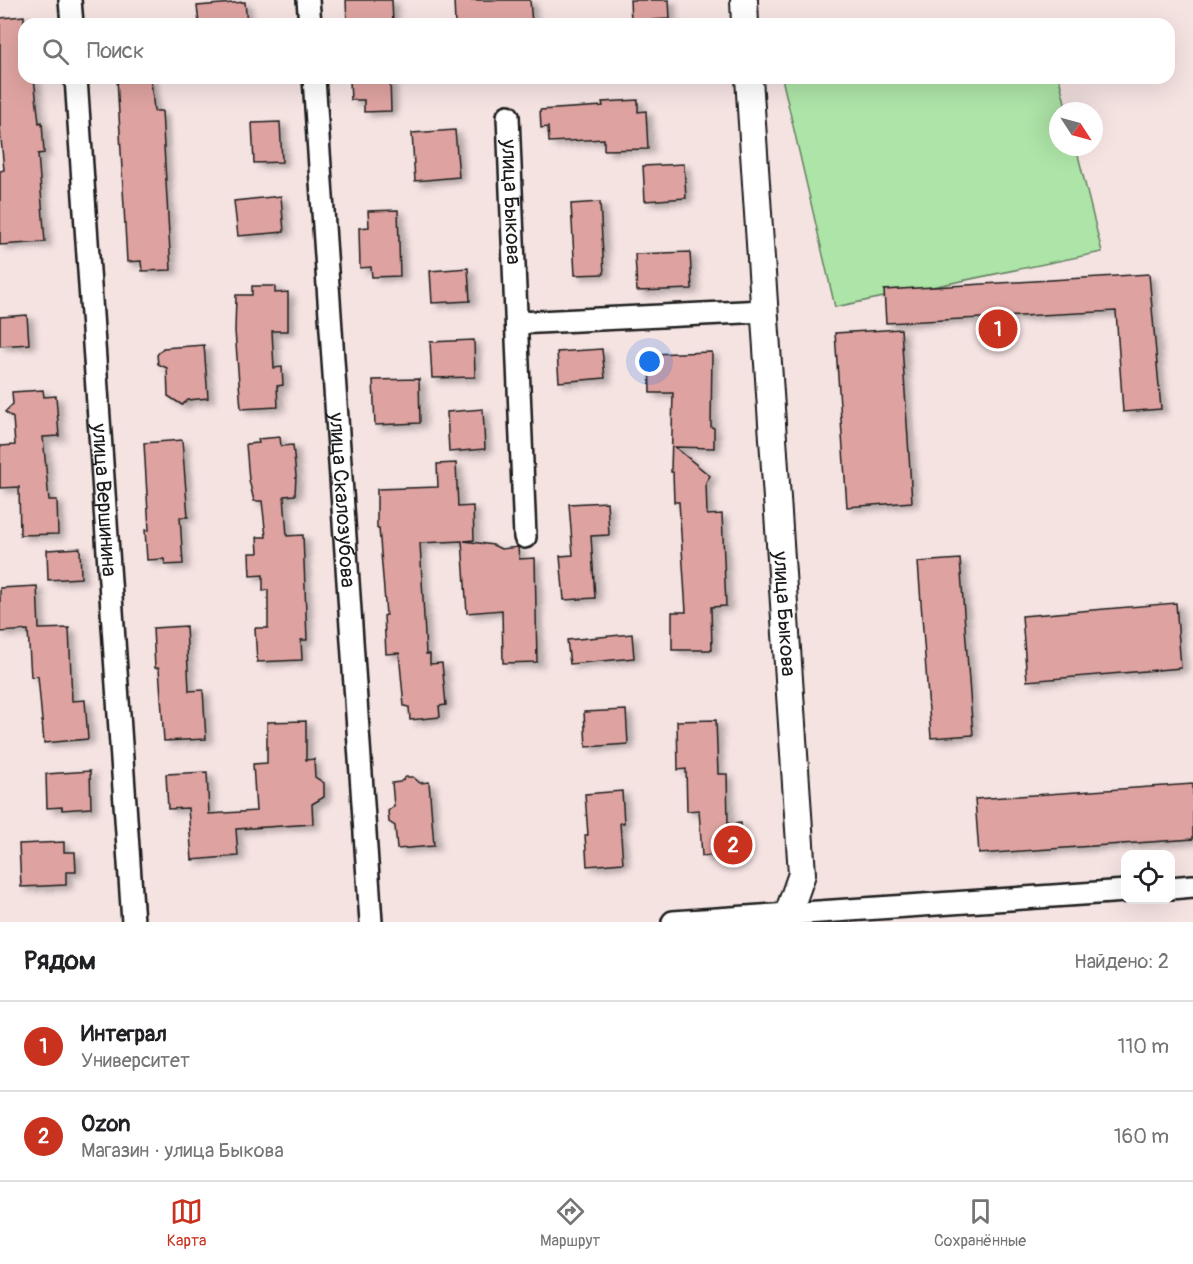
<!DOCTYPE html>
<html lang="ru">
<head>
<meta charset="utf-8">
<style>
	body { margin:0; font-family:Pangolin,sans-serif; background:#f2f2f2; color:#202124 }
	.controls { position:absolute; right:18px; bottom:18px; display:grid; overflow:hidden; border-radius:12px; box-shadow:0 6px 24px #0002 }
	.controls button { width:54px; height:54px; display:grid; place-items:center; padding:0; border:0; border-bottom:2px solid #e0e0e0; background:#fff; color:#202124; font:30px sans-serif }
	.compass { position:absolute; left:1049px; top:102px; width:54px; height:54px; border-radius:50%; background:#fff; box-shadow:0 6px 24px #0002; rotate:126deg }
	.you { position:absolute; left:650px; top:362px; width:21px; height:21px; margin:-15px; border:4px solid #fff; border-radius:50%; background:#1a73e8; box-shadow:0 0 0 9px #1a73e833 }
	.badge { display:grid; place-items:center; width:39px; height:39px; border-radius:50%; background:#c8321e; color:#fff; font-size:20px; font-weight:700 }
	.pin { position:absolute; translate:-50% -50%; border:3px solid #fff; box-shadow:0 2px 6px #0006 }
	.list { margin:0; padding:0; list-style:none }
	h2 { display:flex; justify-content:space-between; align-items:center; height:78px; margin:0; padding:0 24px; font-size:26px }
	h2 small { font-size:20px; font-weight:400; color:#757577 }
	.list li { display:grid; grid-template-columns:39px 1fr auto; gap:18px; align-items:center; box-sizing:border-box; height:90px; padding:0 24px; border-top:2px solid #e0e0e0 }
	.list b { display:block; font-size:22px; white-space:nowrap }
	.list p { margin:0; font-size:20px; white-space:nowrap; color:#757577 }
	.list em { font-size:20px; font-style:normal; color:#757577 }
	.icon { flex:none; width:33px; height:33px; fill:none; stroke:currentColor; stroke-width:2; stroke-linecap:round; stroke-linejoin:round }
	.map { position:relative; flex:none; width:1193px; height:922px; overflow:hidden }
	.search { position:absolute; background:#fff; box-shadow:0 6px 24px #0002; left:18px; right:18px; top:18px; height:66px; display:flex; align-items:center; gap:15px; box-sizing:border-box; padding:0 21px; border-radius:18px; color:#757577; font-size:22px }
	.sheet { height:258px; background:#fff }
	nav { display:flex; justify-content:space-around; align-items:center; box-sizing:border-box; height:84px; border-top:2px solid #e0e0e0; background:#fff; font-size:16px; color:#757577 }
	nav a { display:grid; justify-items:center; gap:3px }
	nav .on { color:#c8321e }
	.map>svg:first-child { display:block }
	.green { fill:#ade4a7; stroke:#648062; stroke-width:1.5 }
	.building { fill:#dea3a0; stroke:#1c1c1c; stroke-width:1.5; filter:url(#shadow) }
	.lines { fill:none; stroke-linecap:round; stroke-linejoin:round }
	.minor-casing { stroke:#1c1c1c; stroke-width:26 }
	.tertiary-casing { stroke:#1c1c1c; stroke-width:30 }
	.minor { stroke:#fff; stroke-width:21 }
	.tertiary { stroke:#fff; stroke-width:26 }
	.labels { text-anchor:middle; stroke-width:4.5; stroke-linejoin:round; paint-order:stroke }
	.street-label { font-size:21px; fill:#1c1c1c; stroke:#fff }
</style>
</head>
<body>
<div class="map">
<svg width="1193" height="922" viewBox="0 0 1193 922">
	<defs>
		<filter id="shadow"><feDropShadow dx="6" dy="4" stdDeviation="3" flood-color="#0004"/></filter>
	</defs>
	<rect width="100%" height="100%" fill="#f5e3e2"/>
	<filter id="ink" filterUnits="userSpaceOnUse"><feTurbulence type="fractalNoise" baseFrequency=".0167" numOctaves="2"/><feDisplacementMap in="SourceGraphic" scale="12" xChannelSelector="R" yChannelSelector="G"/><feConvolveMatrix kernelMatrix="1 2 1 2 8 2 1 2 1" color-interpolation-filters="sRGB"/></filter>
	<g filter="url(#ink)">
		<path class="green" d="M782 78H1059L1067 111H1058V147H1076L1102 252 835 307Z"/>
		<g class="building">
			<path d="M346 0H392L393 24H347Z"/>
			<path d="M454 0H530L532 24H455Z"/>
			<path d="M630 0H669L670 19 631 21Z"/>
			<path d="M245 2 247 24H199L197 6Z"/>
			<path d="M24 16V78H34L39 123 42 122 44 153 38 154 45 242 0 245V171L4 170 0 129V18Z"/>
			<path d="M117 78H151L154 111H162L171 270 142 271 141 261 127 262Z"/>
			<path d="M356 78H390L391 111 364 112V100H351L350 81H356Z"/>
			<path d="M638 100V112L646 111 648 149 604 150V139L549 142 548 127 541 128 540 110 603 106 602 102Z"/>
			<path d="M280 122 282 162 254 163 252 123Z"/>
			<path d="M455 130 459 177 415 181 412 133Z"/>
			<path d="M684 164 686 198 645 201 643 166Z"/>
			<path d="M281 196 284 232 238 236 234 201Z"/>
			<path d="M600 202 604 274 575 275 571 204Z"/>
			<path d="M398 210 400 276 372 277 371 267 360 268 359 228 369 227 368 211Z"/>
			<path d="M690 252 692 289 637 291 635 254Z"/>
			<path d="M468 268 470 301 432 303 430 271Z"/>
			<path d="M1149 274 1161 409 1123 412 1116 311 886 323 884 290Z"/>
			<path d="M252 286H275V293L288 292V331H272L274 368 282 367 283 385 277 386 278 407 241 409 235 331 236 295H252Z"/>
			<path d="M27 315 29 344 0 346V317Z"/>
			<path d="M901 329 912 502 847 507 835 333Z"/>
			<path d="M474 340 475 377 432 378 430 342Z"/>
			<path d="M204 345 208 398 188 400 182 405 168 396 167 368 158 364 157 355 163 348Z"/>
			<path d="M602 349 605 378 559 382 557 352Z"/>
			<path d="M712 352 711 427 714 428V448L675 447 710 476 706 482 707 515 722 514 726 606 711 607 712 650H672V612H686L679 502H674L673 472H671L673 393H650L649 354Z"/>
			<path d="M419 379 420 423 375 425 373 380Z"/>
			<path d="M43 390 44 397 56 396 59 436 43 437 49 500H57L58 534 20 535 19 487 0 488V446L15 445 13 418 5 412 13 404 12 392Z"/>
			<path d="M483 409 485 449 449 452 447 412Z"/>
			<path d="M280 437 281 446 293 445 296 476 295 495 284 496 287 536 303 535 307 640H301L302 660 257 662 255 628H268V590L263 591V575L250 576 249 553H258L257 537H266L262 501H254L249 480 246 444 259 443 258 439Z"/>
			<path d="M182 440 188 517H180L183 564 165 565 164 559 147 560 145 530H149L144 443Z"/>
			<path d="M456 463 458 507 473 506 474 540 464 541 493 545 501 549 518 547 519 559 535 558 537 662 503 663 502 610 467 613 462 541 420 543 426 654H430V664L442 663 446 705 439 706 440 717 410 720 409 707 404 706 399 653 386 654 384 616 386 615 379 528H377V489L438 487 437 464Z"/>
			<path d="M607 502 609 535 591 536 595 598 564 600 560 556 573 555 569 504Z"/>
			<path d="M80 548 81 578 48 580 47 550Z"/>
			<path d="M960 559 973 735 931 738 918 562Z"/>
			<path d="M37 586 39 629 69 628 72 701 85 700 88 739 44 743 38 676 31 677 28 630 0 632V588Z"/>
			<path d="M1176 603 1181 668 1027 681 1022 616Z"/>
			<path d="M186 626 189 691 203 690 206 739 164 741 159 668H155L153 628Z"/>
			<path d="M632 634 634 658 570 664 567 640Z"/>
			<path d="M626 710 628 744 586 747 584 712Z"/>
			<path d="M716 720 718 774H727L728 824 741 823 743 848 738 853 702 856 699 810 687 811 686 769 678 770 677 721Z"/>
			<path d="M306 721V760L314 759 315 777 324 783V797L312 804 313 824 236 829 238 856 192 860 188 808 168 809 166 774 207 772 209 814 256 811 253 764 267 763V722Z"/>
			<path d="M90 771 91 808 62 810V807L47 808 46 774Z"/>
			<path d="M406 777H413L420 783 429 782 434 846 397 849 395 826 389 822 388 811 394 806 392 783 400 782Z"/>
			<path d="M1193 784V839L979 854 975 799Z"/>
			<path d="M622 791 624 823H620L623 863 587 866 585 835H588L585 794Z"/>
			<path d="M64 842V852H75L76 872H66V885L21 887 19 844Z"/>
		</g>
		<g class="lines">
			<defs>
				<g id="minor">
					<path d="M70 0 72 24"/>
					<path d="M308 0 310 24"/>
					<path id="s1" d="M76 78 133 922"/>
					<path id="s2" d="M314 78 371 922"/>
					<path id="s3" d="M508 116 525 537"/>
					<path d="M517 323 764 311"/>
					<path d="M1170 888 1193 886"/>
					<path d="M673 922 1126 891"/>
				</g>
				<g id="tertiary">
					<path d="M744 0 745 24"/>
					<path id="s4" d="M749 78 802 874 788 914 782 922"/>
				</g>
			</defs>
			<use href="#minor" class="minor-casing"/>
			<use href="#tertiary" class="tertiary-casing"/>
			<use href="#minor" class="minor"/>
			<use href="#tertiary" class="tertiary"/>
		</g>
	</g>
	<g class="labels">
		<g class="street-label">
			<text dy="7" stroke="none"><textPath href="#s3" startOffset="86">улица Быкова</textPath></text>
			<text dy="7" stroke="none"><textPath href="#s1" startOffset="423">улица Вершинина</textPath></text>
			<text dy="7" stroke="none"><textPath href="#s2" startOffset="423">улица Скалозубова</textPath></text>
			<text dy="7" stroke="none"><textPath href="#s4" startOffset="537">улица Быкова</textPath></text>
		</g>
	</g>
</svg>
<div class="controls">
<button><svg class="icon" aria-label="locate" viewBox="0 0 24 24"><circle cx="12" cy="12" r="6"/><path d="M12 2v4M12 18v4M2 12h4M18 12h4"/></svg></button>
</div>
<svg class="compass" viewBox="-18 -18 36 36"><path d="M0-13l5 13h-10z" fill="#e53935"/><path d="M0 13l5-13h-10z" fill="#757577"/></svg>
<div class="you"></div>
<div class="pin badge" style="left:998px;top:329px">1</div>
<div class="pin badge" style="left:733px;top:845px">2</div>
<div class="search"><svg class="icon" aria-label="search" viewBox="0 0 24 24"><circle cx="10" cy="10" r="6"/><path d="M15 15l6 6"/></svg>Поиск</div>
</div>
<section class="sheet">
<h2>Рядом<small>Найдено: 2</small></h2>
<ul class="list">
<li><span class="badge">1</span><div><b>Интеграл</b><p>Университет</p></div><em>110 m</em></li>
<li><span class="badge">2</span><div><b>Ozon</b><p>Магазин · улица Быкова</p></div><em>160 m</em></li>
</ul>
</section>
<nav>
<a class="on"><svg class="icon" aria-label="map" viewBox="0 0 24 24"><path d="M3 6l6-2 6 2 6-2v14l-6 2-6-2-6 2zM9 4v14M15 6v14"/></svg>Карта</a>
<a><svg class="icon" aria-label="directions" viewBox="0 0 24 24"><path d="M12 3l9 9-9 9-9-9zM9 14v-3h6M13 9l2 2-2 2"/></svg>Маршрут</a>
<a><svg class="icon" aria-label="saved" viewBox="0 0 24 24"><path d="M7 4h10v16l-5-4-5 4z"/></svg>Сохранённые</a>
</nav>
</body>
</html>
